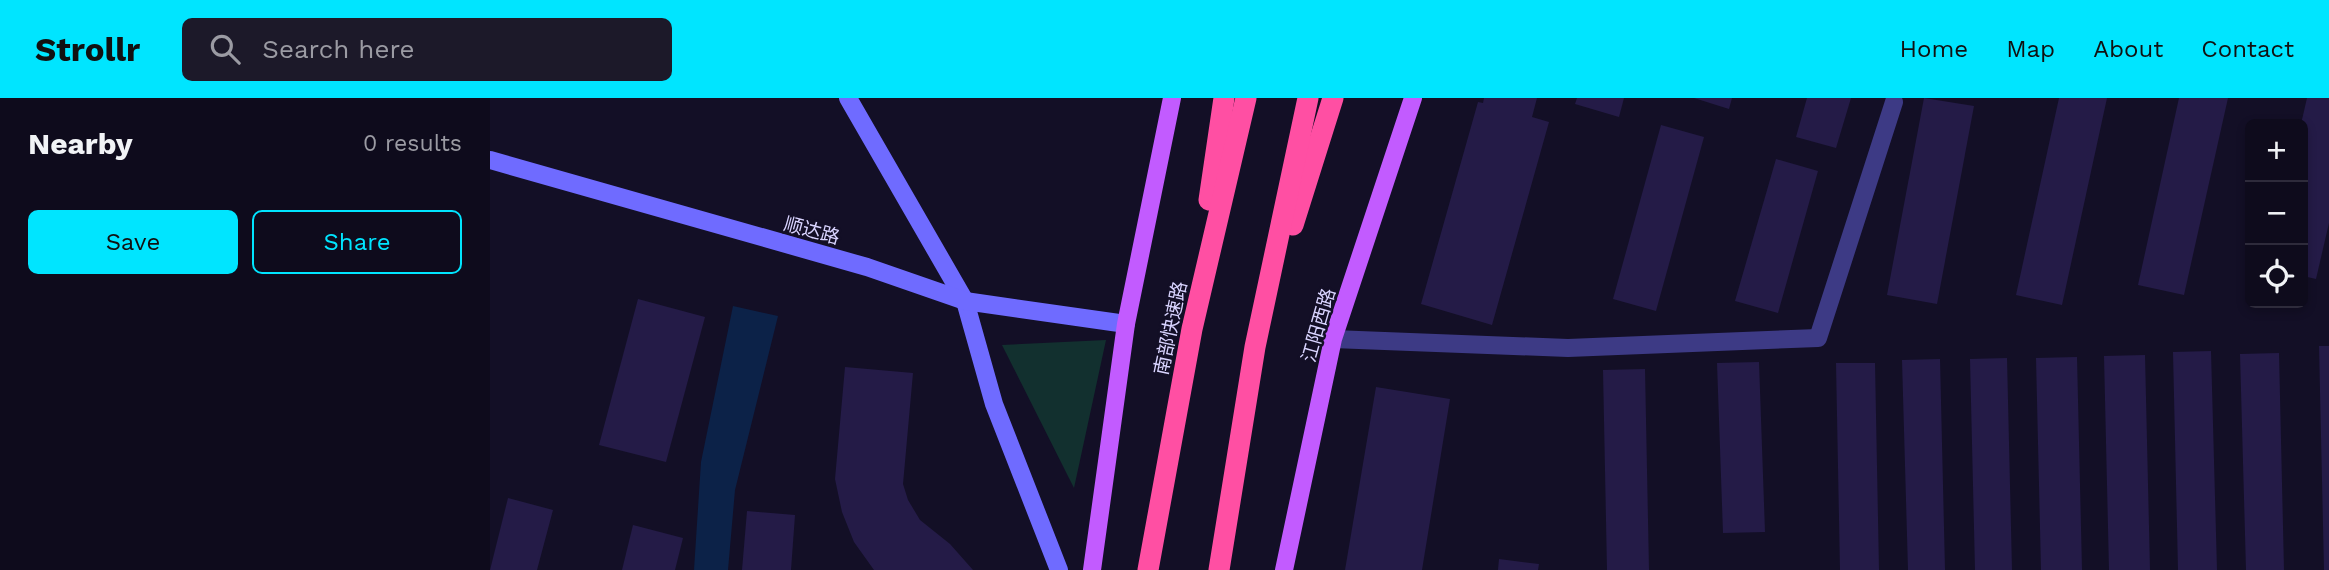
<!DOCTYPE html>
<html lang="en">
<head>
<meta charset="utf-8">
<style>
	body { margin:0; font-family:"Work Sans","Noto Sans SC",sans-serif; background:#1c1929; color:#f1f3f6 }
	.controls { position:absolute; right:21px; top:21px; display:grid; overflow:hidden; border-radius:10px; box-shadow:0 4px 10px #0003 }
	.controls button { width:63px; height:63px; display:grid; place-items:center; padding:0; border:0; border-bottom:2px solid #2e2b3b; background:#0e0b1c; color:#f1f3f6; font:35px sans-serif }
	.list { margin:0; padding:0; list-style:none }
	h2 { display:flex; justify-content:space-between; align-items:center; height:91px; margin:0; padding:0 28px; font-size:30px }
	h2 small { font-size:23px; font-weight:400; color:#9b9ba3 }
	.actions { display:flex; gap:14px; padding:21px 28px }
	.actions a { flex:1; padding:16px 0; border:2px solid #00e5ff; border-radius:10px; text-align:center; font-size:24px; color:#00e5ff }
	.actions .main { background:#00e5ff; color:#111 }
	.icon { flex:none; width:38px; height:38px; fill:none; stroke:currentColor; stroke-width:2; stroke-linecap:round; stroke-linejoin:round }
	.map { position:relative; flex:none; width:1839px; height:472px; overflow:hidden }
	header { display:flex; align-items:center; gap:42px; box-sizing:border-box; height:98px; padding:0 35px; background:#00e5ff; color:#111 }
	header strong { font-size:33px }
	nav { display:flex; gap:38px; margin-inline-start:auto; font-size:24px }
	.search { width:490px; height:63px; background:#1c1929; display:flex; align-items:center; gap:18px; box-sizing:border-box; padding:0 24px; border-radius:10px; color:#9b9ba3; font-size:26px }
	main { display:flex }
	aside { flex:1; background:#0e0b1c }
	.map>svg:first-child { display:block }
	.green { fill:#12302f }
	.water { fill:#0c2248 }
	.building { fill:#241b47 }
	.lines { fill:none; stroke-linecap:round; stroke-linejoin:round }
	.street { stroke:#3d3a85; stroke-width:18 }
	.secondary { stroke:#6f6bff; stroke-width:18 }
	.primary { stroke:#c25bff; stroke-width:18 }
	.highway { stroke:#ff4fa3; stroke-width:21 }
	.labels { text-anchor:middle; stroke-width:5; stroke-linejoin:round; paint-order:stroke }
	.street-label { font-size:19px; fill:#d9d4ff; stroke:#130f26 }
</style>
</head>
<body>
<header>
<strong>Strollr</strong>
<div class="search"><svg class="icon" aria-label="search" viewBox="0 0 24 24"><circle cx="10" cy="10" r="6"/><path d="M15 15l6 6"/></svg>Search here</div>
<nav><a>Home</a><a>Map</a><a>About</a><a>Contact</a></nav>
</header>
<main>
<aside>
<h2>Nearby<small>0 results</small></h2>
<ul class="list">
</ul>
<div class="actions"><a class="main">Save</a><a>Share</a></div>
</aside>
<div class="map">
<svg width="1839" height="472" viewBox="0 0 1839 472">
	<rect width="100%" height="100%" fill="#130f26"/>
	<path class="green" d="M616 242 584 390 512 247Z"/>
	<path class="water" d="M243 208 288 218 245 392 238 472H204L211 364Z"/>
	<g class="building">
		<path d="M994 0H1047L1042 19 1059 24 1002 227 931 206 988 4 993 5Z"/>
		<path d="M1087 0H1134L1129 19 1085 6Z"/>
		<path d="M1204 0H1242L1239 11Z"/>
		<path d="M1317 0H1361L1346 50 1306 39Z"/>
		<path d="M1434 0 1484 8 1447 206 1397 197Z"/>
		<path d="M1569 0H1617L1572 207 1526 197Z"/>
		<path d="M1689 0H1738L1694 197 1648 187Z"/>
		<path d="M1817 0H1839V125L1826 181 1813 178 1811 26Z"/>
		<path d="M1171 27 1214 39 1166 213 1123 201Z"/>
		<path d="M1286 61 1328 73 1288 215 1245 203Z"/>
		<path d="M148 201 215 219 176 364 109 347Z"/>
		<path d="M1829 248H1839V472H1834Z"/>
		<path d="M1721 253 1727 472H1688L1683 254Z"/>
		<path d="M1789 255 1794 472H1756L1750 256Z"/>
		<path d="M1655 257 1660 472H1619L1614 258Z"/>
		<path d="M1587 259 1592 472H1551L1546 260Z"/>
		<path d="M1517 260 1522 472H1485L1480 261Z"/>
		<path d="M1450 261 1455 472H1418L1412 262Z"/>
		<path d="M1269 264 1275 434 1233 435 1227 265Z"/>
		<path d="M1346 265H1385L1389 472H1350Z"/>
		<path d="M355 269 423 275 413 386 418 402 430 422 460 446 483 472H384L364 444 352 414 345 381Z"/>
		<path d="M1155 271 1159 472H1117L1113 272Z"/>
		<path d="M886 289 960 301 932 472H855Z"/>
		<path d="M18 400 63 412 47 472H0Z"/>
		<path d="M257 413 305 417 301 472H252Z"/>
		<path d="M143 427 193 440 185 472H132Z"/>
		<path d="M1009 461 1049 466 1048 472H1008Z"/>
	</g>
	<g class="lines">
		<path class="street" d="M843 241 1078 250 1328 240 1404 4"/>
		<g class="secondary">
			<path d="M358 0 475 203 504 306 569 472"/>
			<path d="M0 62 377 169 475 203 636 226"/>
		</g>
		<g class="primary">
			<path d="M602 472 636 226 682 0"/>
			<path d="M794 472 843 241 923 0"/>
		</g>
		<g class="highway">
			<path d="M719 102 734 0"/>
			<path d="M803 127 843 0"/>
			<path d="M658 472 702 231 756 0"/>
			<path d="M729 472 765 249 818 0"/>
		</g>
	</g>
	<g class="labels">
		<g class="street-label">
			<text transform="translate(322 132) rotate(15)" y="7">顺达路</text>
			<text transform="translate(828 227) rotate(-74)" y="7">江阳西路</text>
			<text transform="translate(680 230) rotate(-78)" y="7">南部快速路</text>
		</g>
	</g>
</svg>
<div class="controls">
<button>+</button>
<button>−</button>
<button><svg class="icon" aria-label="locate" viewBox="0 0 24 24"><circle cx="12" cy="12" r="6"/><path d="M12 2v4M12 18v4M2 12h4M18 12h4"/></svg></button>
</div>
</div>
</main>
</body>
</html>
